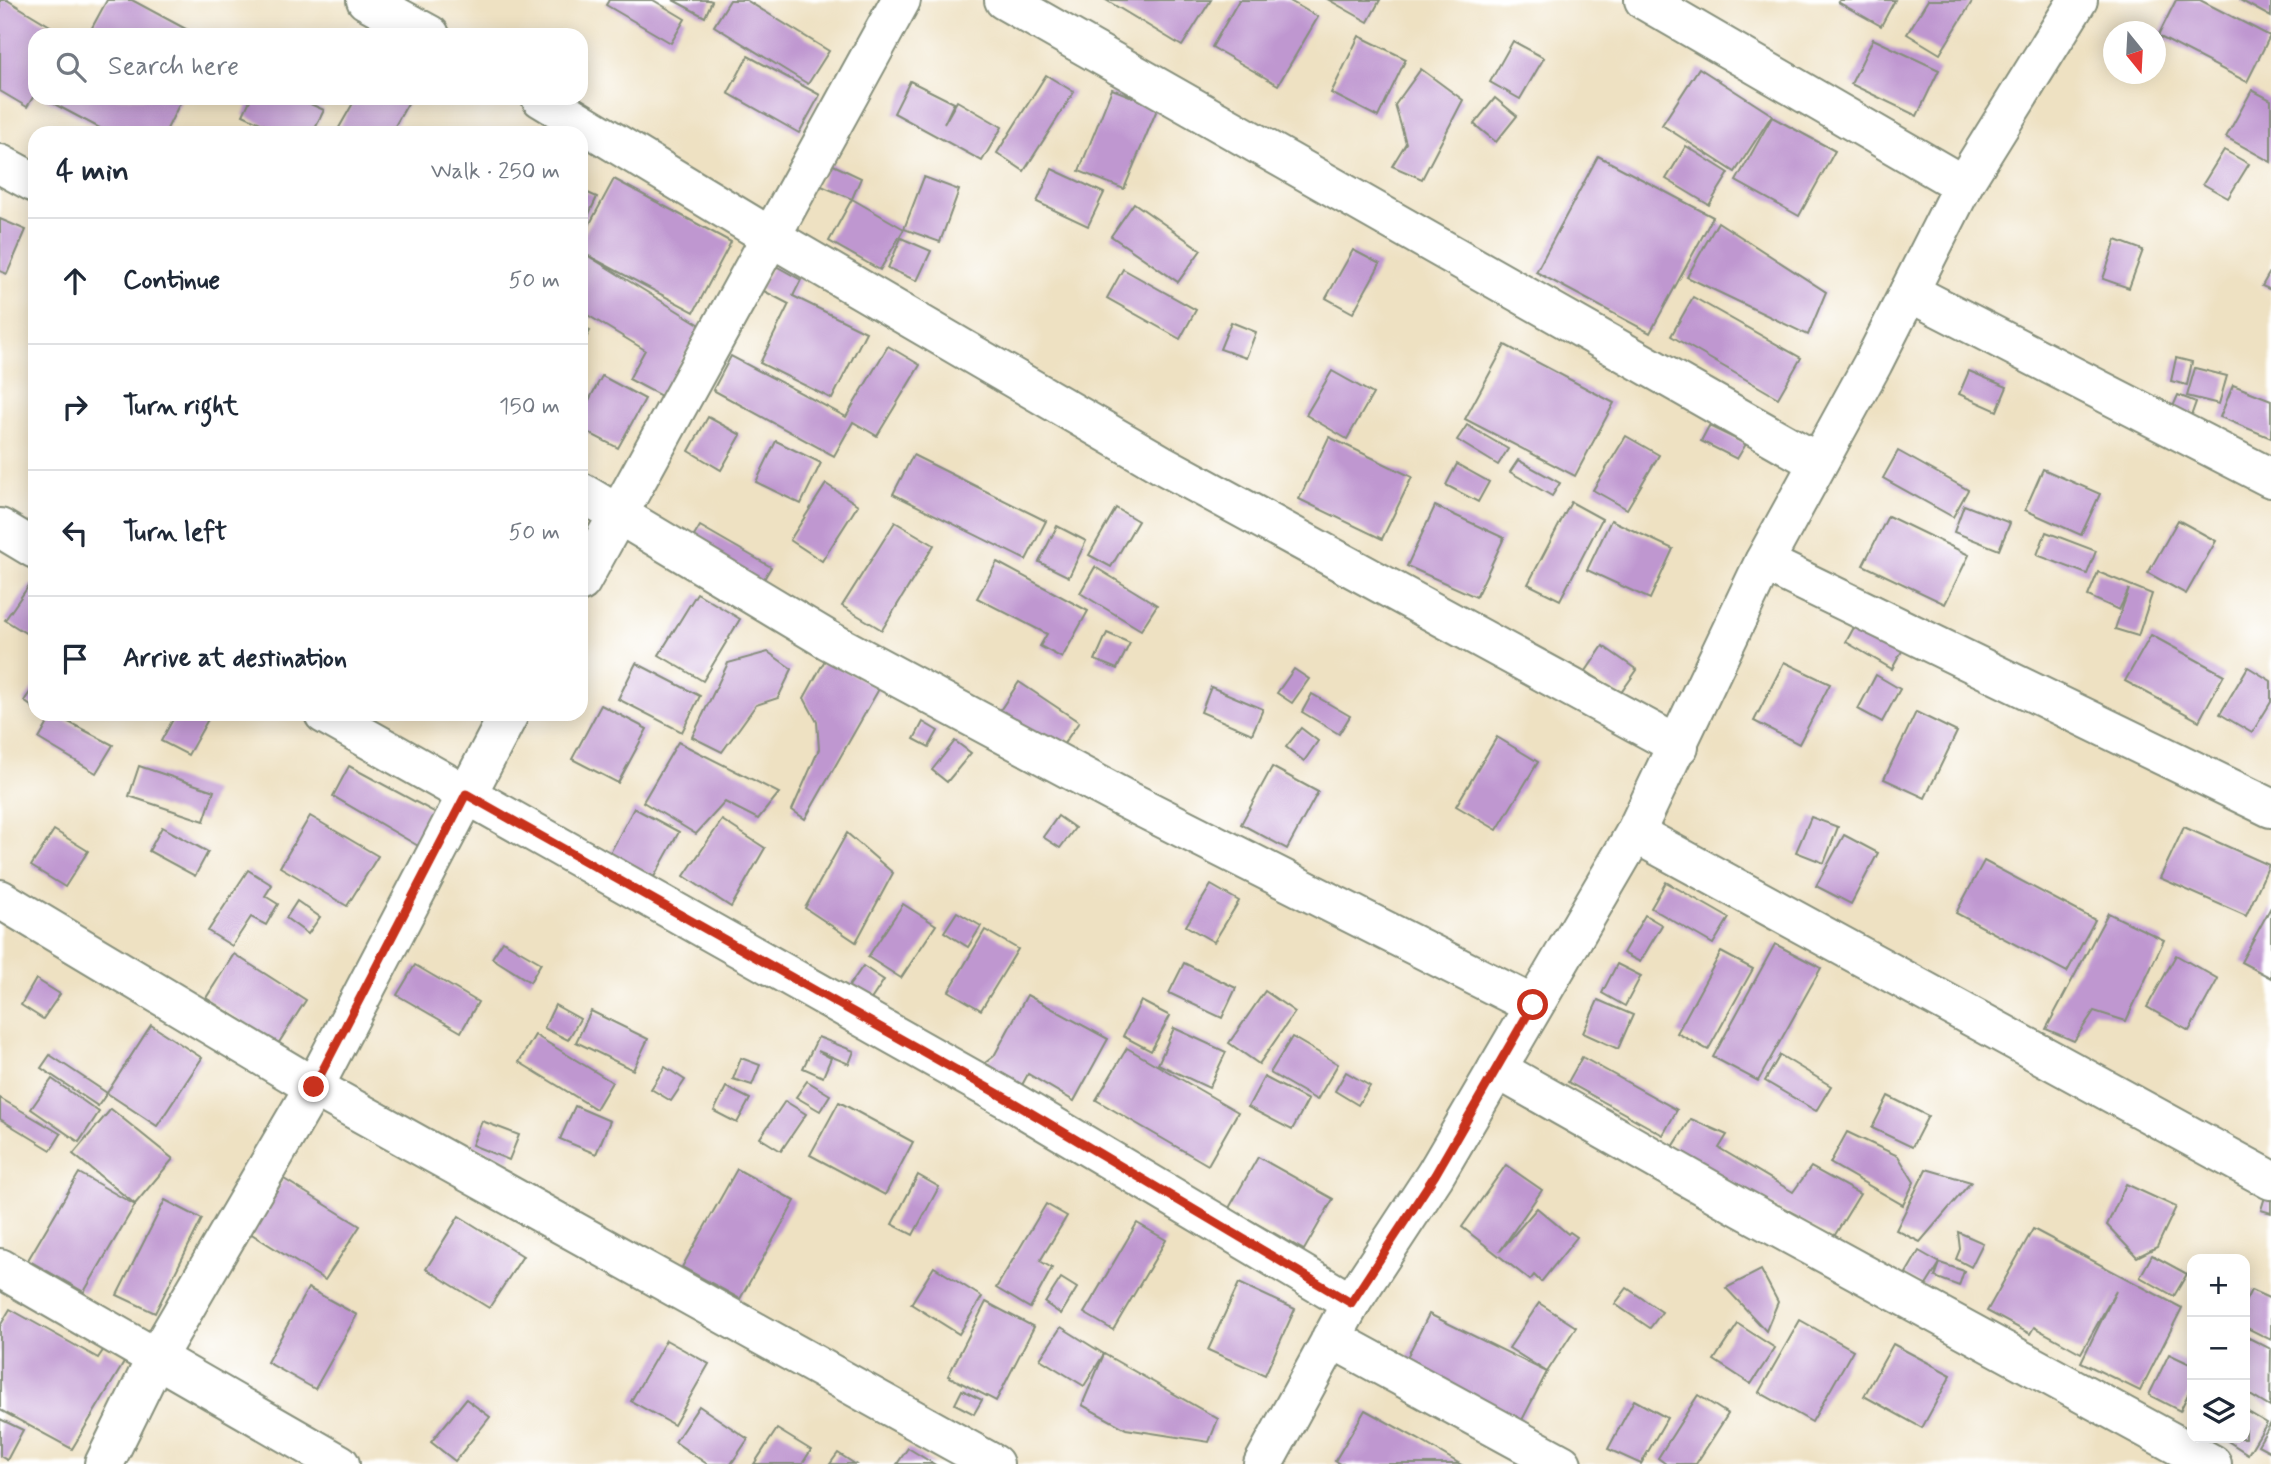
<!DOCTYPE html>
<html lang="en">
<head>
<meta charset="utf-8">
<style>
	body { margin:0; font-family:Mynerve,sans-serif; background:#f2f2f3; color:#1f2937 }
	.controls { position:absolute; right:21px; bottom:21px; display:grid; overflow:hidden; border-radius:14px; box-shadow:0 4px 18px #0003 }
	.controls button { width:63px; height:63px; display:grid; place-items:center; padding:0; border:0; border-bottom:2px solid #e0e1e3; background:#fff; color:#1f2937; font:35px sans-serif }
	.compass { position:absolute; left:2103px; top:21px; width:63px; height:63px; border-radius:50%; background:#fff; box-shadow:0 4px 18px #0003; rotate:162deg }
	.stop { position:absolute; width:21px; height:21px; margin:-16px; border:5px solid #c8321e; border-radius:50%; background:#fff }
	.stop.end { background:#c8321e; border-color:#fff; box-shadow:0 2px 7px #0008 }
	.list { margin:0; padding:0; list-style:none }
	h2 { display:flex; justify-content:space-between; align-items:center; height:91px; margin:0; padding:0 28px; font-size:30px }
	h2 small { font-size:23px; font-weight:400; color:#747a83 }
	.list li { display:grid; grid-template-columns:46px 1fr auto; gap:21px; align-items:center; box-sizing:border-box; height:126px; padding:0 28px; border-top:2px solid #e0e1e3 }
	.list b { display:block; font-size:26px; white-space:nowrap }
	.list em { font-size:23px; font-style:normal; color:#747a83 }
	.icon { flex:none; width:38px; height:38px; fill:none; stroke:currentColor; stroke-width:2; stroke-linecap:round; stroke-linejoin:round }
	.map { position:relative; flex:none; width:2271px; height:1464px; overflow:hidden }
	.search { position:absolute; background:#fff; box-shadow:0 4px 18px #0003; left:28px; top:28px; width:560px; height:77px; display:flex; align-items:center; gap:18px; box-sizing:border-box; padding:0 24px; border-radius:21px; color:#747a83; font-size:26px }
	.panel { position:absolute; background:#fff; box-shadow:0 4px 18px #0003; left:28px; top:126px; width:560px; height:595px; border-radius:21px }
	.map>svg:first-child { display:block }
	.building { fill:#bf97d0 }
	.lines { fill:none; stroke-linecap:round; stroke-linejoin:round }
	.minor-casing { stroke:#868f7b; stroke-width:42 }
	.minor { stroke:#fff; stroke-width:38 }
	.route { stroke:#c8321e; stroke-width:9 }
</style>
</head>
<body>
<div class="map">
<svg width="2271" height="1464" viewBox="0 0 2271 1464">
	<rect width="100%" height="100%" fill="#fff"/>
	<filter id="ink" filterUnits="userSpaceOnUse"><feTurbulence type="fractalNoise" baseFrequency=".0143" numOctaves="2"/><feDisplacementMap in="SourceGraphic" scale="14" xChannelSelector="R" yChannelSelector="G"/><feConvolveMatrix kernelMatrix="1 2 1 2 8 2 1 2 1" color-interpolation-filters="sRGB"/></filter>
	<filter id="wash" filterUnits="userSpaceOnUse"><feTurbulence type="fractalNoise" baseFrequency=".00686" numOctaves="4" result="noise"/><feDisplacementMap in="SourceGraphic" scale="28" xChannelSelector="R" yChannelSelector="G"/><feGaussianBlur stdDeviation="1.57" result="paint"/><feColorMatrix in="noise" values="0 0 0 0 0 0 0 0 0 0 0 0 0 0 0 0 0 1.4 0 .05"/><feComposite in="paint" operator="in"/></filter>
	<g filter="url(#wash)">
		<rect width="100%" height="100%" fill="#eee1c2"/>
		<g id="blocks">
			<g class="building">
				<path d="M0 0H7L65 35H35V94L27 107 0 91Z"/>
				<path d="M107 0H132L197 35H88Z"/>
				<path d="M609 0H653L685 19 671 43 606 5Z"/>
				<path d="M673 0H709L712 1 705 17Z"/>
				<path d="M730 0H746L829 51 808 84 714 26Z"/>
				<path d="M1106 0H1211L1182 46Z"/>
				<path d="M1239 0H1288L1318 17 1278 85 1212 47Z"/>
				<path d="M1329 0H1380L1368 22Z"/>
				<path d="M1840 0H1895L1881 26 1838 2Z"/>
				<path d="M1928 0H1973L1940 54 1907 34Z"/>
				<path d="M2176 0H2200L2270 36 2247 82 2158 36Z"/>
				<path d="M2240 0H2271V17Z"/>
				<path d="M1359 36 1406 59 1378 117 1331 93Z"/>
				<path d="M1873 39 1939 70 1917 116 1851 84Z"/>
				<path d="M1513 41 1544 58 1520 99 1490 82Z"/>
				<path d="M748 56 820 95 799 133 728 93Z"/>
				<path d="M1699 68 1772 115 1735 172 1662 125Z"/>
				<path d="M1421 69 1463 100 1422 179 1392 166 1406 143 1395 105Z"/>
				<path d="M1046 75 1074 92 1024 171 997 153Z"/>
				<path d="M910 81 954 103 944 124 957 101 1002 127 982 161 894 113Z"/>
				<path d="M1112 89 1158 107 1124 189 1079 171Z"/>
				<path d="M2252 90 2271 100V162L2226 137Z"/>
				<path d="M43 98H175L181 101 165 133H109Z"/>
				<path d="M251 98H297L324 110 313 133H282L243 115Z"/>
				<path d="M356 98H411L391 133H336Z"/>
				<path d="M1495 98 1517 116 1496 142 1474 124Z"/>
				<path d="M1772 117 1835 151 1799 216 1736 181Z"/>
				<path d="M1686 146 1729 173 1709 205 1666 179Z"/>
				<path d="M2224 150 2249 164 2228 198 2203 184Z"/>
				<path d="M1598 156 1713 217 1650 333 1536 272Z"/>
				<path d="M829 163 861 178 852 199 819 185Z"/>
				<path d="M1052 169 1104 193 1088 226 1037 202Z"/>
				<path d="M924 177 959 190 940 242 904 229Z"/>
				<path d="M614 179 731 242 694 312 585 254 702 326 661 396 629 379 645 350 581 311V240Z"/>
				<path d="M581 190 597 197 581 231Z"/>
				<path d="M852 199 904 229 880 270 829 241Z"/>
				<path d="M1134 203 1201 250 1178 282 1111 236Z"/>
				<path d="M0 219 26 230 7 274 0 271Z"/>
				<path d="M1718 222 1826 292 1808 335 1687 277Z"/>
				<path d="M901 238 931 251 917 281 888 268Z"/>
				<path d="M2116 240 2143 250 2129 288 2103 279Z"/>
				<path d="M1353 250 1380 264 1353 313 1326 298Z"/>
				<path d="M774 265 801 280 793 296 866 332 832 399 760 363 789 304 760 289Z"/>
				<path d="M1123 269 1196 310 1180 339 1107 298Z"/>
				<path d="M2271 270V290L2262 286Z"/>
				<path d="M1693 297 1801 358 1778 398 1671 336Z"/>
				<path d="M1231 322 1256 332 1246 358 1220 349Z"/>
				<path d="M581 326 590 331 581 347Z"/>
				<path d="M1505 345 1614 403 1575 476 1465 419Z"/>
				<path d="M888 346 920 365 877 436 853 422 834 456 713 390 731 356 846 417Z"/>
				<path d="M2176 358 2192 362 2187 385 2171 381Z"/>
				<path d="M2195 368 2227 376 2219 404 2187 396Z"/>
				<path d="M1332 371 1373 394 1347 439 1306 415Z"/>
				<path d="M1969 371 2007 387 1997 411 1959 394Z"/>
				<path d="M602 376 645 399 618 448 581 429V415Z"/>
				<path d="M2233 385 2271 400V438L2220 417Z"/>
				<path d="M2178 395 2196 402 2191 416 2172 409Z"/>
				<path d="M708 417 741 435 721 470 689 451Z"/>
				<path d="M1467 425 1508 449 1498 465 1457 440Z"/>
				<path d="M1709 426 1746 444 1737 459 1701 441Z"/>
				<path d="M1626 436 1659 455 1627 509 1593 490Z"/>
				<path d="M1329 437 1412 477 1382 539 1299 499Z"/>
				<path d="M776 441 821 463 801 504 756 482Z"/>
				<path d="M1898 451 1968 490 1953 517 1883 478Z"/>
				<path d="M913 455 1046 521 1026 560 893 494Z"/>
				<path d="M1518 460 1560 483 1552 496 1510 472Z"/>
				<path d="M1457 464 1489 482 1478 502 1446 485Z"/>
				<path d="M2043 469 2100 494 2081 535 2025 510Z"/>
				<path d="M826 484 858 505 822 561 790 540Z"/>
				<path d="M1571 502 1602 519 1560 600 1528 584Z"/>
				<path d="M1964 505 2010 523 1999 550 1954 532Z"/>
				<path d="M1435 506 1504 538 1476 597 1407 566Z"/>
				<path d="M1116 508 1138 521 1111 567 1089 555Z"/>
				<path d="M1888 516 1969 555 1945 604 1863 565Z"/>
				<path d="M1611 520 1673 549 1650 599 1587 570Z"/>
				<path d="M2178 520 2216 541 2186 594 2148 573Z"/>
				<path d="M895 522 934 545 882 630 842 606Z"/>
				<path d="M700 526 771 567 754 596 683 555Z"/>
				<path d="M1057 526 1086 541 1069 577 1039 562Z"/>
				<path d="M2046 532 2096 551 2087 574 2037 555Z"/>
				<path d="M997 562 1088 611 1062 658 1040 646 1047 634 977 598Z"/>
				<path d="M1095 567 1157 605 1141 630 1080 593Z"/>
				<path d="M2098 572 2152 594 2138 636 2115 629 2129 589 2119 610 2088 596Z"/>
				<path d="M30 584 35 587V639L5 620Z"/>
				<path d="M697 593 740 619 703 681 659 655Z"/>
				<path d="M1857 622 1903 649 1892 669 1846 642Z"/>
				<path d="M1107 633 1130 643 1117 669 1095 660Z"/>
				<path d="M2151 635 2224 675 2199 721 2125 681Z"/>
				<path d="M1603 646 1637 670 1620 694 1586 671Z"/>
				<path d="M768 652 792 669 778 698 756 705 722 752 692 737 728 663Z"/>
				<path d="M825 660 879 689 805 819 792 810 819 749 817 722 804 698Z"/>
				<path d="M1784 662 1830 684 1799 744 1754 721Z"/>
				<path d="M636 663 700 696 682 732 618 699Z"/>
				<path d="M2248 667 2271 681V702L2252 733 2220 714Z"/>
				<path d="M1294 669 1309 679 1292 703 1277 693Z"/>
				<path d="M1876 675 1900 689 1882 722 1858 709Z"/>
				<path d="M1019 682 1079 722 1056 755 997 715Z"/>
				<path d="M35 685V709L24 701Z"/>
				<path d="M1211 687 1263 709 1252 734 1201 712Z"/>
				<path d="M1312 694 1350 716 1339 734 1302 712Z"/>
				<path d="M601 705 647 729 618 783 572 759Z"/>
				<path d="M1916 712 1957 732 1925 798 1884 779Z"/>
				<path d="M53 714 113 745 96 773 39 739Z"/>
				<path d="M176 714H211L188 755 161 741Z"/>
				<path d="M923 722 938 731 929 747 914 739Z"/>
				<path d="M1301 728 1318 741 1304 761 1286 747Z"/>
				<path d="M1497 737 1538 762 1497 830 1456 806Z"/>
				<path d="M955 741 971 753 947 782 932 770Z"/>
				<path d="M678 742 779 793 758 819 725 802 696 834 643 802Z"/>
				<path d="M139 766 214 791 204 821 129 796Z"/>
				<path d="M349 766 440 815 420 847 333 796Z"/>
				<path d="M1272 767 1318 792 1287 849 1241 824Z"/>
				<path d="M634 808 679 832 654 877 610 853Z"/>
				<path d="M310 816 378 856 347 906 280 867Z"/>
				<path d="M1058 816 1075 828 1060 848 1043 837Z"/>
				<path d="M1811 817 1838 827 1824 863 1796 852Z"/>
				<path d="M722 820 765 848 731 907 684 876Z"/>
				<path d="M162 827 208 852 195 876 149 851Z"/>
				<path d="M2184 827 2269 865 2246 916 2160 878Z"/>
				<path d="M54 830 88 851 65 887 31 866Z"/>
				<path d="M847 833 893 873 856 942 805 908Z"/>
				<path d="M1844 835 1878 853 1851 904 1816 886Z"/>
				<path d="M1984 861 2095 920 2067 972 1956 913Z"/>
				<path d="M248 870 272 885 265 896 278 904 266 925 251 917 232 946 208 931Z"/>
				<path d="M1666 882 1729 918 1713 944 1651 908Z"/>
				<path d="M1211 885 1239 901 1214 942 1186 926Z"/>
				<path d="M297 901 320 917 308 934 286 918Z"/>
				<path d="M903 904 936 925 901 978 868 957Z"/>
				<path d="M2271 907V978L2241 962Z"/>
				<path d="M957 912 981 926 968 947 944 932Z"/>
				<path d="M2108 913 2164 940 2126 1021 2094 1011 2074 1041 2046 1029Z"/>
				<path d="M1645 915 1662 925 1640 962 1623 953Z"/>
				<path d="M985 930 1018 949 981 1010 949 991Z"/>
				<path d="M503 941 541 963 530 982 492 958Z"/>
				<path d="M1775 944 1821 968 1758 1081 1713 1057Z"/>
				<path d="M1721 952 1753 969 1708 1050 1677 1033Z"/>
				<path d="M234 954 306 1000 278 1044 206 998Z"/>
				<path d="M2176 955 2218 979 2189 1031 2147 1007Z"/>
				<path d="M1184 963 1236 988 1222 1018 1169 993Z"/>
				<path d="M1617 964 1641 976 1625 1006 1602 993Z"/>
				<path d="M415 965 478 1002 461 1032 397 995Z"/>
				<path d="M863 966 884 980 868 1004 847 989Z"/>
				<path d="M36 979 60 994 43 1019 21 1005Z"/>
				<path d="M1265 991 1295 1012 1259 1064 1229 1043Z"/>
				<path d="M1027 995 1108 1039 1074 1101 1028 1074 1022 1085 985 1063 994 1056Z"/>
				<path d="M1598 1000 1633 1015 1618 1049 1583 1033Z"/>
				<path d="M1141 1001 1170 1016 1151 1051 1123 1036Z"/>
				<path d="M555 1005 580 1019 568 1040 544 1028Z"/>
				<path d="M591 1011 648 1039 633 1070 576 1042Z"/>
				<path d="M151 1025 202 1058 157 1126 107 1093Z"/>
				<path d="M1174 1028 1226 1052 1209 1088 1158 1064Z"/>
				<path d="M535 1035 612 1082 596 1109 519 1062Z"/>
				<path d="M818 1037 854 1051 849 1064 818 1051 831 1058 823 1077 803 1068Z"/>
				<path d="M1292 1037 1338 1064 1317 1100 1270 1073Z"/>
				<path d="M1127 1048 1238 1112 1208 1165 1096 1100Z"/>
				<path d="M50 1055 107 1093 98 1106 41 1068Z"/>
				<path d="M1780 1055 1831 1086 1816 1111 1765 1081Z"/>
				<path d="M1582 1057 1677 1110 1663 1135 1568 1082Z"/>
				<path d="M741 1058 760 1065 752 1085 733 1079Z"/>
				<path d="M665 1067 685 1080 671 1101 651 1089Z"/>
				<path d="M1346 1072 1370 1086 1358 1105 1335 1091Z"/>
				<path d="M1264 1077 1308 1100 1292 1130 1248 1107Z"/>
				<path d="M52 1079 99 1112 79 1142 31 1109Z"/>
				<path d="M807 1081 830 1095 820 1111 796 1097Z"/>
				<path d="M726 1087 750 1099 737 1123 714 1111Z"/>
				<path d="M1888 1096 1928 1116 1912 1147 1872 1128Z"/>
				<path d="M0 1098 61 1134 51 1150 0 1119Z"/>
				<path d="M785 1101 806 1114 781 1151 760 1138Z"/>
				<path d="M839 1102 913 1142 885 1195 810 1155Z"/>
				<path d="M575 1106 610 1121 596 1154 560 1139Z"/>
				<path d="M111 1109 173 1159 135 1204 73 1154Z"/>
				<path d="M1691 1119 1727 1135 1719 1148 1793 1192 1811 1167 1860 1194 1833 1238 1671 1150Z"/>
				<path d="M482 1121 519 1135 509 1160 472 1145Z"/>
				<path d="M1847 1132 1898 1156 1914 1182 1903 1205 1830 1163Z"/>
				<path d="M1258 1157 1333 1199 1304 1250 1229 1208Z"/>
				<path d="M1506 1165 1542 1190 1500 1251 1537 1208 1568 1234 1570 1232 1577 1237 1541 1282 1534 1275 1530 1280 1462 1227Z"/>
				<path d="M737 1169 795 1201 740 1299 682 1267Z"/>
				<path d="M1926 1169 1971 1182 1920 1242 1896 1230Z"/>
				<path d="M79 1173 135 1205 84 1292 28 1260Z"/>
				<path d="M918 1175 939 1187 913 1235 892 1224Z"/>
				<path d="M284 1179 360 1226 325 1280 250 1233Z"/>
				<path d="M2270 1180H2271V1213L2261 1210Z"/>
				<path d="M2126 1184 2176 1207 2157 1247 2137 1257 2107 1225Z"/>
				<path d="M165 1200 202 1219 155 1313 117 1295Z"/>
				<path d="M1046 1204 1067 1216 1040 1261 1052 1268 1030 1308 996 1288Z"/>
				<path d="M459 1216 523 1256 489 1308 426 1269Z"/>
				<path d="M1137 1223 1166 1240 1113 1330 1084 1313Z"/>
				<path d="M2033 1229 2182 1308 2140 1391 2081 1362 2116 1291 2081 1353 2034 1327 2030 1334 1987 1311Z"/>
				<path d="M1958 1232 1983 1243 1971 1267 1956 1259 1960 1249Z"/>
				<path d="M1919 1251 1940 1263 1925 1287 1905 1275Z"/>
				<path d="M2152 1255 2187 1274 2174 1296 2140 1277Z"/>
				<path d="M1940 1263 1964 1271 1959 1286 1935 1277Z"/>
				<path d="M934 1267 982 1297 959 1334 911 1304Z"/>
				<path d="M1761 1270 1778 1302 1766 1331 1726 1288Z"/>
				<path d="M1061 1278 1077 1288 1061 1314 1045 1303Z"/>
				<path d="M1239 1283 1295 1309 1265 1375 1208 1350Z"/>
				<path d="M308 1288 357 1315 315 1389 267 1362Z"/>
				<path d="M1627 1288 1662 1312 1650 1328 1615 1304Z"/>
				<path d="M2251 1290 2271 1299V1340L2245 1327V1302Z"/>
				<path d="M986 1302 1034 1327 996 1401 948 1376Z"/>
				<path d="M1539 1303 1576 1327 1547 1372 1509 1348Z"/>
				<path d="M10 1309 98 1358 104 1349 125 1361 72 1449 0 1410V1326Z"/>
				<path d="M1429 1314 1547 1372 1521 1422 1403 1365Z"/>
				<path d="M1800 1320 1853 1350 1812 1422 1759 1392Z"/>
				<path d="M1738 1324 1775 1348 1751 1384 1714 1360Z"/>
				<path d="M1061 1327 1104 1354 1084 1386 1040 1359Z"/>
				<path d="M2245 1336 2271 1349 2270 1407 2250 1395 2245 1398Z"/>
				<path d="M666 1340 709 1364 674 1425 631 1401Z"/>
				<path d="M1893 1344 1951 1375 1922 1428 1864 1396Z"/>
				<path d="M1104 1354 1218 1419 1209 1442 1126 1429 1082 1405Z"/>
				<path d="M2169 1354 2192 1365V1386L2180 1411 2149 1395Z"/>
				<path d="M962 1390 982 1400 974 1414 955 1404Z"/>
				<path d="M1698 1395 1728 1414 1696 1464H1666L1658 1458Z"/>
				<path d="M466 1399 490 1417 455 1461 431 1442Z"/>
				<path d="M1634 1400 1667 1418 1641 1464 1608 1449Z"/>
				<path d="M699 1406 748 1439 731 1464H707L675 1442Z"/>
				<path d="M1365 1410 1418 1439 1460 1464H1340L1335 1461Z"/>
				<path d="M2245 1410 2267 1423 2248 1454 2223 1438H2245Z"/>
				<path d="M0 1419 23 1430 7 1460 0 1456Z"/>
				<path d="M2271 1423V1452L2258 1445Z"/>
				<path d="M777 1429 811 1450 802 1464H754Z"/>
				<path d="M908 1448 934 1464H897Z"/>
				<path d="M838 1453 855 1464H830Z"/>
			</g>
		</g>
	</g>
	<g filter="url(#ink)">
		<use href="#blocks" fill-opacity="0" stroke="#868f7b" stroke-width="2"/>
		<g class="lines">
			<defs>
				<g id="minor">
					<path d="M366 0 430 35"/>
					<path d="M1004 0 1817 462"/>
					<path d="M1644 0 1963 185"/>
					<path d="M541 98 771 237 1161 464 1679 746"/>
					<path d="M0 164 35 183"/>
					<path d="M1909 292 2271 478"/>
					<path d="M581 492 828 640 1125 799 1533 1005"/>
					<path d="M0 528 35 549"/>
					<path d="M1764 562 2271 808"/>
					<path d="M581 582 901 0"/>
					<path d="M324 714 1011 1101 1351 1303"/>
					<path d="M1635 833 2271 1180"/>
					<path d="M0 899 314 1087 994 1464"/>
					<path d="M1497 1069 1742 1208 2212 1464"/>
					<path d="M0 1268 340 1464"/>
					<path d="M1331 1338 1562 1464"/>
					<path d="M104 1464 157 1356 314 1087 509 714"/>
					<path d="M1263 1464 1351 1303 1435 1175 1635 833 1764 562 1873 363 1963 185 2078 0"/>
				</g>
			</defs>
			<use href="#minor" class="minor-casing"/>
			<use href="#minor" class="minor"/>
		</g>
	</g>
	<g class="lines" filter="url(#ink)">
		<path class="route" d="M314 1087 466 794 1011 1101 1351 1303 1435 1175 1533 1005"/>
	</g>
</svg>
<div class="controls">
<button>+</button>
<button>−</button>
<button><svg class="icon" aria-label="layers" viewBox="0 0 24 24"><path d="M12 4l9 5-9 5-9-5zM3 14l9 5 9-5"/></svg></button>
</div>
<svg class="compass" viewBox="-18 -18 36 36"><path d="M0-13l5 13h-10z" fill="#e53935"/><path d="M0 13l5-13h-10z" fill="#747a83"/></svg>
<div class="stop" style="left:1533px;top:1005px"></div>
<div class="stop end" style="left:314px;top:1087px"></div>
<div class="search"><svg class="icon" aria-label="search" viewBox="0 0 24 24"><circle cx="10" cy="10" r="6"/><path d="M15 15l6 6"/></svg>Search here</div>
<section class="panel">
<h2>4 min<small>Walk · 250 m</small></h2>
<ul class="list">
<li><svg class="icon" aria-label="ahead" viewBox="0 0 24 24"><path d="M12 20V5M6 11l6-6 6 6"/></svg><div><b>Continue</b></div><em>50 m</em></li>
<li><svg class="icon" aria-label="right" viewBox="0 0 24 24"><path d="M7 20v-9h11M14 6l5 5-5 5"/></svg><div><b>Turn right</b></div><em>150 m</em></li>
<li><svg class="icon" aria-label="left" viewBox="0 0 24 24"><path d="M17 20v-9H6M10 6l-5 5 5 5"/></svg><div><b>Turn left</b></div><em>50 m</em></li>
<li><svg class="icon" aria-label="arrive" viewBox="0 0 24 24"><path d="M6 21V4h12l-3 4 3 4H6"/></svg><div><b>Arrive at destination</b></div></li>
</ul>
</section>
</div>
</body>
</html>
